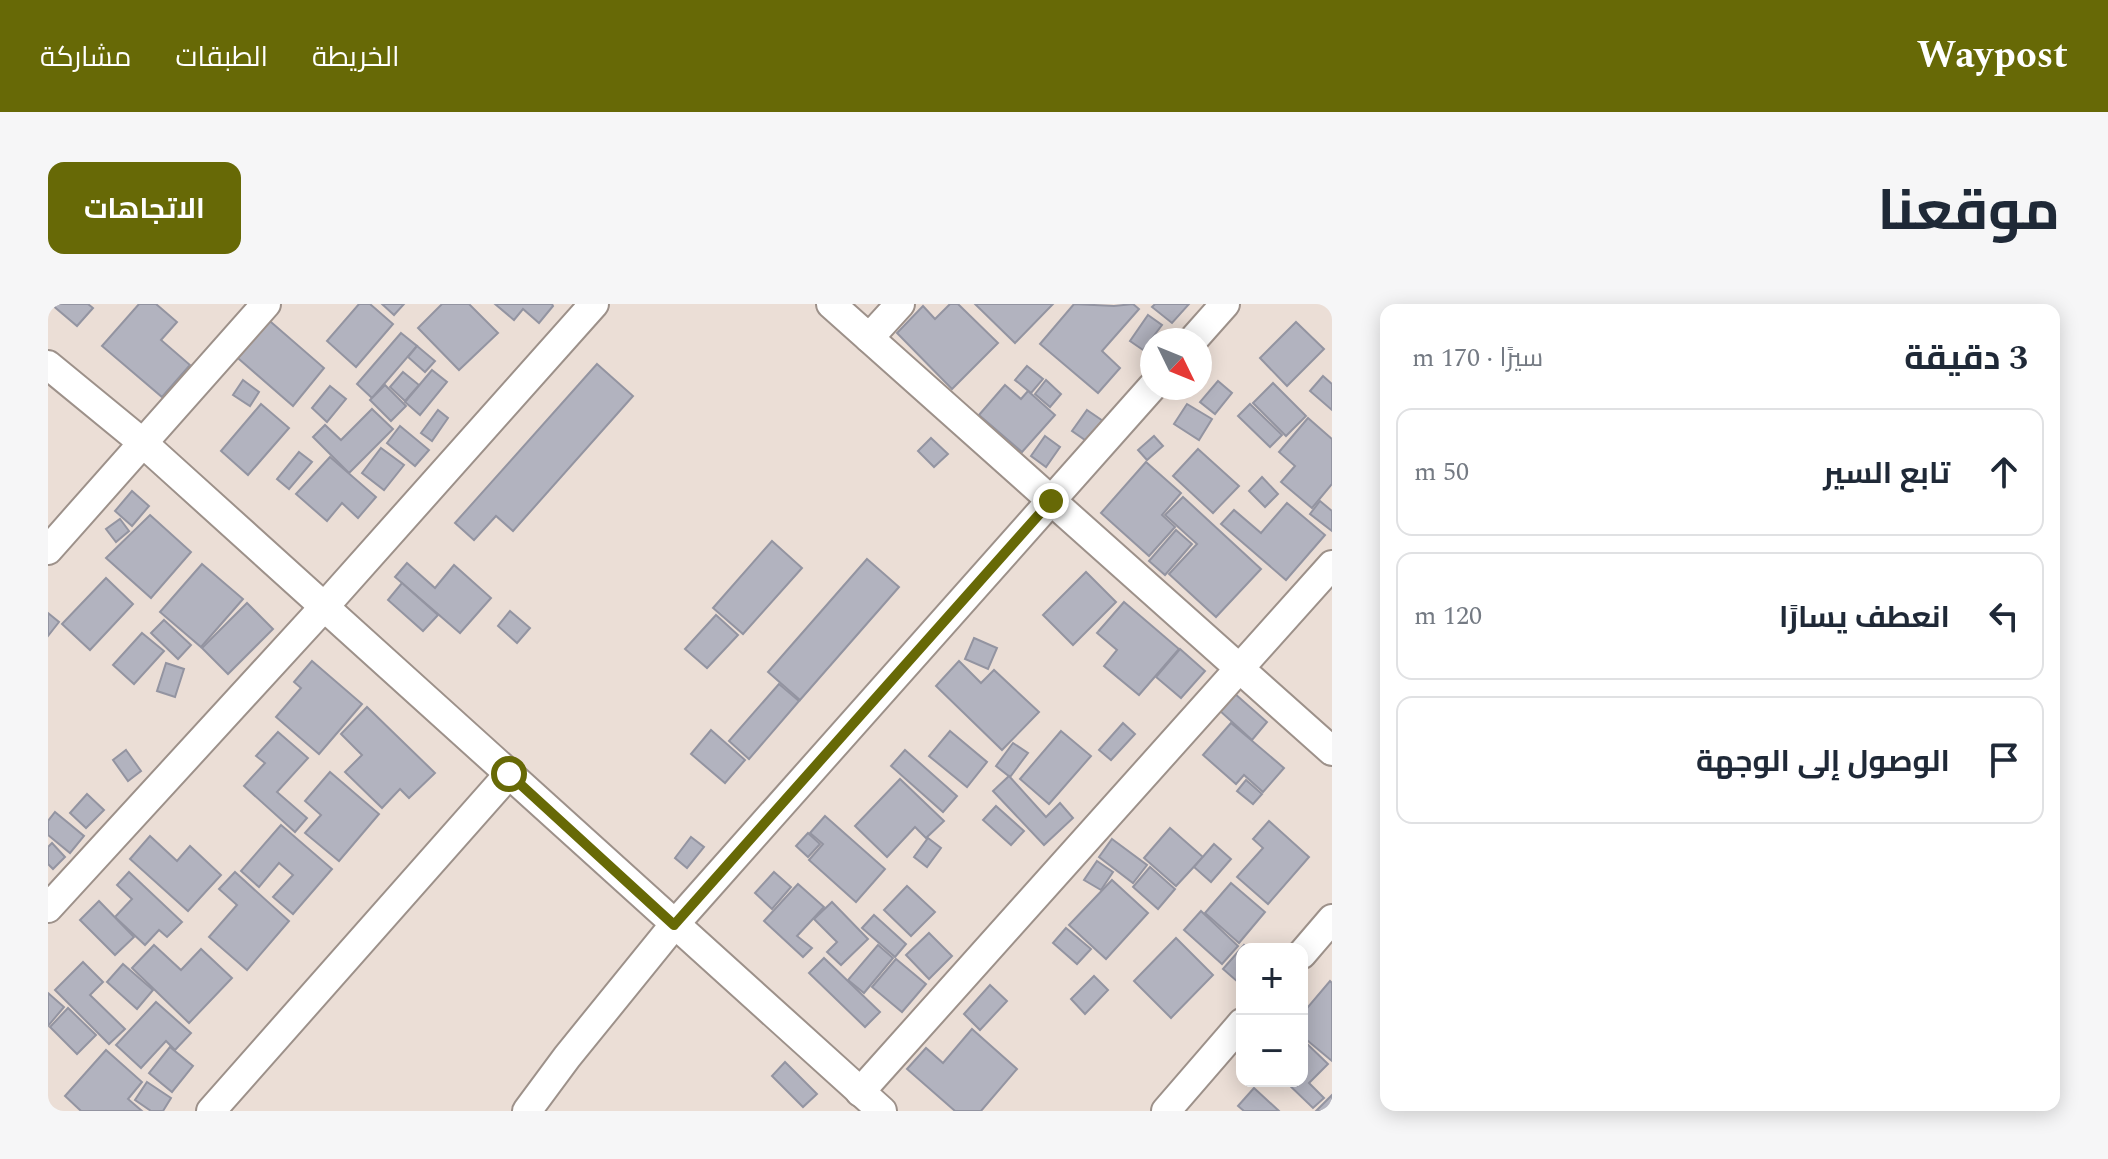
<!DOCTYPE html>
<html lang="ar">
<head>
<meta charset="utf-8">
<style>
	body { margin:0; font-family:Spectral,Cairo,serif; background:#f6f6f7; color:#1f2937; direction:rtl }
	.controls { position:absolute; right:24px; bottom:24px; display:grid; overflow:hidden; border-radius:16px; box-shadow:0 4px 20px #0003 }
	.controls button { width:72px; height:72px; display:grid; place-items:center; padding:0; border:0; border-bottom:2px solid #e0e1e3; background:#fff; color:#1f2937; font:40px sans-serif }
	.compass { position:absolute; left:1092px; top:24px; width:72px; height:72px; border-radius:50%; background:#fff; box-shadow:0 4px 20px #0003; rotate:133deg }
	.stop { position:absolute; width:24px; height:24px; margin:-18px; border:6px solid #676906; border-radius:50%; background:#fff }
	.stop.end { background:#676906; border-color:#fff; box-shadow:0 2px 8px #0008 }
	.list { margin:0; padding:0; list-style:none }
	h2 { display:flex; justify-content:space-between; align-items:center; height:104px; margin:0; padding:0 32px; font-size:34px }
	h2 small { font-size:26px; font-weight:400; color:#747a83 }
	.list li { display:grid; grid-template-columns:52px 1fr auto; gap:24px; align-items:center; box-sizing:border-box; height:128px; margin:0 16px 16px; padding:0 16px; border:2px solid #e0e1e3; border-radius:16px }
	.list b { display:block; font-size:30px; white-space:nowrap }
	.list em { font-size:26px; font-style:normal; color:#747a83 }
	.icon { flex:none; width:44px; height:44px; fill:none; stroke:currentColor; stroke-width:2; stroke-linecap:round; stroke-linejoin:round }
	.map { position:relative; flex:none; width:1284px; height:807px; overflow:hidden; direction:ltr; border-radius:16px }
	header { display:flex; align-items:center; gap:48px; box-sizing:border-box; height:112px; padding:0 40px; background:#676906; color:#fff }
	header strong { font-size:38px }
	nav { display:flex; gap:44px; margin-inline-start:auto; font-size:28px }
	.intro { display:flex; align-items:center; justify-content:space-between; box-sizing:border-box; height:192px; padding:0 48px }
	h1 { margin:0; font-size:56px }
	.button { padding:20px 36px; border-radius:16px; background:#676906; color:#fff; font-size:28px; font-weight:700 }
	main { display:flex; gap:48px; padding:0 48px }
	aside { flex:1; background:#fff; border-radius:16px; box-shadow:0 4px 20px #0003 }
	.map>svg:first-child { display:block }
	.building { fill:#b2b3bf; stroke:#9394a1; stroke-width:2 }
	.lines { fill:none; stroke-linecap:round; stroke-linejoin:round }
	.street-casing { stroke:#9d918a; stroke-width:32 }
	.street { stroke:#fff; stroke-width:28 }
	.route { stroke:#676906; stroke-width:10 }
</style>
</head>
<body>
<header>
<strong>Waypost</strong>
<nav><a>الخريطة</a><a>الطبقات</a><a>مشاركة</a></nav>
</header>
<div class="intro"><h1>موقعنا</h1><a class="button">الاتجاهات</a></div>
<main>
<aside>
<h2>3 دقيقة<small>سيرًا · 170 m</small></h2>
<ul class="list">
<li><svg class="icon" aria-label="ahead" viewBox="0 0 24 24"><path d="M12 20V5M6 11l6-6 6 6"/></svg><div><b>تابع السير</b></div><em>50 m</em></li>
<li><svg class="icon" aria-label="left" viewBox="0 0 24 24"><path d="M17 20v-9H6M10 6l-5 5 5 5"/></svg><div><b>انعطف يسارًا</b></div><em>120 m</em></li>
<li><svg class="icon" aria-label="arrive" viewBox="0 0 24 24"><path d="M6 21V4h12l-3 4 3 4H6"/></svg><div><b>الوصول إلى الوجهة</b></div></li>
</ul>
</aside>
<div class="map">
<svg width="1284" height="807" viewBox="0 0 1284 807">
	<rect width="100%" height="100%" fill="#ebded6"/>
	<g class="building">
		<path d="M3 0H40L45 4 29 22Z"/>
		<path d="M91 0H108L129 18 113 36 142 61 114 93 54 42Z"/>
		<path d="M311 0H322L345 20 308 63 279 37Z"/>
		<path d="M334 0H356L346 11Z"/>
		<path d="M394 0H421L450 29 411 66 370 24Z"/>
		<path d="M447 0H504L505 2 491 19 475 5 466 16Z"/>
		<path d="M902 0H910L950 39 904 85 849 29 875 2 887 15Z"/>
		<path d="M927 0H1005L967 39Z"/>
		<path d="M1026 0 1066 2 1085 0 1091 5 1054 47 1072 64 1050 89 992 40Z"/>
		<path d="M1107 0H1141L1124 19 1104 3Z"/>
		<path d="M1100 11 1114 21 1095 46 1082 37Z"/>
		<path d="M216 12 276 64 245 102 184 49Z"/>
		<path d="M1248 18 1276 45 1239 82 1212 54Z"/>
		<path d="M353 29 369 42 324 94 309 80Z"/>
		<path d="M369 42 387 57 377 68 360 53Z"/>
		<path d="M549 60 585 92 465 227 448 212 426 236 407 219Z"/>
		<path d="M979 62 995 75 983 89 967 76Z"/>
		<path d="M384 66 399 78 372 111 357 98Z"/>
		<path d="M355 68 371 81 357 97 342 83Z"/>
		<path d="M1275 72 1284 80V106L1262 87Z"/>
		<path d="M195 76 211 88 202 102 185 91Z"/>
		<path d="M998 76 1013 90 1002 103 987 90Z"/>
		<path d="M1170 77 1184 89 1167 110 1152 98Z"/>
		<path d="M1225 79 1258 112 1238 132 1205 99Z"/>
		<path d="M337 81 358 102 343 117 322 96Z"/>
		<path d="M957 81 973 95 980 87 1007 111 974 148 931 111Z"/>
		<path d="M282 82 298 95 279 118 264 104Z"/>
		<path d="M213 100 241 124 200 171 173 147Z"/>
		<path d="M1139 100 1164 115 1151 136 1126 120Z"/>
		<path d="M1202 100 1234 131 1222 143 1190 112Z"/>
		<path d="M324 105 345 125 301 169 265 133 277 121 293 136Z"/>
		<path d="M390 106 400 114 384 137 373 129Z"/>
		<path d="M1039 106 1055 117 1040 138 1024 127Z"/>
		<path d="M1260 114 1284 135V180L1264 204 1233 178 1247 162 1231 148Z"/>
		<path d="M352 122 381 146 367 162 339 139Z"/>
		<path d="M997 132 1012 143 998 163 983 152Z"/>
		<path d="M1106 132 1115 142 1099 156 1090 146Z"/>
		<path d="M883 134 900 150 886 163 870 147Z"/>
		<path d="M333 144 356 161 336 186 314 169Z"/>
		<path d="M1150 145 1191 182 1165 209 1125 172Z"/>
		<path d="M251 148 264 158 241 185 229 175Z"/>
		<path d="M282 153 328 193 310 214 294 199 279 217 248 190Z"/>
		<path d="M1098 158 1133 189 1114 211 1127 223 1101 252 1053 209Z"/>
		<path d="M1214 173 1230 190 1217 203 1201 187Z"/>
		<path d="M84 187 101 202 84 222 67 207Z"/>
		<path d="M1135 193 1213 265 1168 313 1121 270 1149 240 1117 211Z"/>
		<path d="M1272 197 1284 207V227L1262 210Z"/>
		<path d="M1239 199 1277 231 1238 276 1173 220 1186 206 1213 229Z"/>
		<path d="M102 211 143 248 103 294 58 254Z"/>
		<path d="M72 215 81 227 68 238 58 225Z"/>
		<path d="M1128 226 1144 240 1117 271 1101 257Z"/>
		<path d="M724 237 754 264 695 330 665 304Z"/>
		<path d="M819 255 851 283 752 396 720 368Z"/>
		<path d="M359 259 387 284 406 261 443 294 412 329 347 273Z"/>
		<path d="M154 260 195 295 153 343 112 308Z"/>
		<path d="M1038 268 1068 298 1025 341 995 311Z"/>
		<path d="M58 274 85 300 42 346 14 320Z"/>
		<path d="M354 279 390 311 375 327 340 296Z"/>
		<path d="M1076 298 1131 345 1091 391 1056 362 1069 346 1049 329Z"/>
		<path d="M199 299 225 325 180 370 154 344Z"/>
		<path d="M462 307 482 324 469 339 450 322Z"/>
		<path d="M0 309 11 318 0 332Z"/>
		<path d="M668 311 690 331 659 364 637 345Z"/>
		<path d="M116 316 143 341 130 355 103 329Z"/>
		<path d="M94 329 116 347 86 380 65 361Z"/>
		<path d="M926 334 949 344 940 365 917 355Z"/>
		<path d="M1132 345 1157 367 1133 394 1108 373Z"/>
		<path d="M264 357 314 400 271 450 228 413 253 384 246 378Z"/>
		<path d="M911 357 933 379 946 366 991 408 954 446 888 382Z"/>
		<path d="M118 359 136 365 127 393 109 387Z"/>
		<path d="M731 380 751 397 701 455 681 437Z"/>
		<path d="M1186 389 1219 418 1204 436 1171 406Z"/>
		<path d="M319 403 387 469 361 494 352 485 334 504 297 468 314 451 293 430Z"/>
		<path d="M1075 419 1087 430 1063 456 1051 446Z"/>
		<path d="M1183 419 1236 464 1215 488 1196 471 1188 480 1155 451Z"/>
		<path d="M663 426 697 456 677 479 643 450Z"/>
		<path d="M902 427 939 458 919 483 881 452Z"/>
		<path d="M1013 427 1043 452 1001 500 972 475Z"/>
		<path d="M230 428 260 454 229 488 259 514 247 528 196 482 217 459 208 452Z"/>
		<path d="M965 439 980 449 962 473 948 462Z"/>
		<path d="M78 446 93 467 80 477 65 456Z"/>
		<path d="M857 446 909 492 895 508 843 462Z"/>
		<path d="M282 468 331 510 291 557 257 529 273 511 257 497Z"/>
		<path d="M961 472 998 513 1012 499 1025 514 996 541 945 487Z"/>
		<path d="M852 475 896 517 878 534 867 523 839 553 807 522Z"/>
		<path d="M1198 476 1214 490 1205 500 1189 487Z"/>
		<path d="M39 490 56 506 38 524 22 509Z"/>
		<path d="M948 502 976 527 963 541 935 516Z"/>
		<path d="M7 508 36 532 22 549 0 531V517Z"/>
		<path d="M777 512 837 565 808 598 761 556 775 540 762 529Z"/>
		<path d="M1221 517 1261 553 1220 600 1189 573 1215 544 1205 535Z"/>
		<path d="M233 521 284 565 245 610 225 593 245 571 231 559 211 583 193 567Z"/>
		<path d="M1122 524 1155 553 1128 582 1096 554Z"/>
		<path d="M760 529 772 540 760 553 748 542Z"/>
		<path d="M102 532 129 557 142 542 173 571 140 607 82 555Z"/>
		<path d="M643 533 656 543 639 564 627 554Z"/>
		<path d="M880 534 893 544 879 563 866 553Z"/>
		<path d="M1064 535 1099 561 1085 579 1051 553Z"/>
		<path d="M4 539 17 553 5 565 0 560V543Z"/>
		<path d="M1166 540 1183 555 1163 578 1146 563Z"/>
		<path d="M1049 557 1065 568 1053 586 1036 576Z"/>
		<path d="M1102 563 1127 585 1110 605 1085 583Z"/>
		<path d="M81 568 134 618 119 633 111 626 97 641 67 613 84 595 69 581Z"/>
		<path d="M187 568 241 617 199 666 161 633 189 601 171 585Z"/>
		<path d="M726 568 743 583 724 605 707 589Z"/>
		<path d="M1064 576 1100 609 1058 655 1021 621Z"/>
		<path d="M1183 579 1217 608 1191 639 1157 609Z"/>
		<path d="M750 580 776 603 749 632 764 644 755 653 716 617Z"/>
		<path d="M859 582 887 608 863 632 836 606Z"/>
		<path d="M51 597 86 633 67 651 32 616Z"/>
		<path d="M784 598 820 635 793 661 779 648 789 638 766 615Z"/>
		<path d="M1153 607 1190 642 1174 660 1136 626Z"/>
		<path d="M826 611 858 640 847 653 814 624Z"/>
		<path d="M1018 624 1043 645 1029 660 1005 639Z"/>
		<path d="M881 629 904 652 881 675 858 651Z"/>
		<path d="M1128 634 1165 671 1123 714 1086 677Z"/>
		<path d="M106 641 133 666 153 645 184 674 141 719 84 664Z"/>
		<path d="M830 641 845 654 816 689 800 676Z"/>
		<path d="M1196 641 1200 645H1194V676L1191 679 1175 665Z"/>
		<path d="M776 654 832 708 817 723 761 669Z"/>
		<path d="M848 655 878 680 854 708 824 683Z"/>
		<path d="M35 658 55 678 42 691 77 725 61 740 7 686Z"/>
		<path d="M75 660 105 686 89 705 59 678Z"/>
		<path d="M1046 672 1060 686 1037 710 1023 695Z"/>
		<path d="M1282 677 1284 679V757L1254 732V710Z"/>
		<path d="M942 681 959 697 932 726 916 710Z"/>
		<path d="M0 689 16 703 0 722Z"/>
		<path d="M108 698 143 729 127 746 118 737 93 764 68 741Z"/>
		<path d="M20 704 48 731 29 750 2 723Z"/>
		<path d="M924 725 969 765 933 807H907L859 765 878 744 895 759Z"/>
		<path d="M1254 735 1280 760 1261 779 1276 794 1265 804 1237 777H1254Z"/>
		<path d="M122 743 145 762 124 788 101 769Z"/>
		<path d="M58 746 94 778 80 795 94 807H33L17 792Z"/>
		<path d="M737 758 769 790 755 803 724 772Z"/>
		<path d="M99 778 123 794 115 807H103L87 796Z"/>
		<path d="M1206 784 1231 807H1196L1190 802Z"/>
		<path d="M1284 791V807H1268Z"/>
	</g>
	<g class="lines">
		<defs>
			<g id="street">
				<path d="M783 0 1284 447"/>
				<path d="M821 34 852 0"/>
				<path d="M1145 36 1177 0"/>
				<path d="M0 61 95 139 834 807"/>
				<path d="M0 246 218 0"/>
				<path d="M0 604 276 303 546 0"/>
				<path d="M1254 650 1284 615"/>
				<path d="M812 788 1284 261"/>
				<path d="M163 807 461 470"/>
				<path d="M479 807 519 753 626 621 1104 83"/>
				<path d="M1118 807 1194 719"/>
			</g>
		</defs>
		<use href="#street" class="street-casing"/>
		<use href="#street" class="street"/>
	</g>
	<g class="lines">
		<path class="route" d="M461 470 626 621 1003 197"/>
	</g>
</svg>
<div class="controls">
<button>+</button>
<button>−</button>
</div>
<svg class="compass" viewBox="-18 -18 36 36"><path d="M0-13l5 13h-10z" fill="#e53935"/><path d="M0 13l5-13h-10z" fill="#747a83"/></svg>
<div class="stop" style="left:461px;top:470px"></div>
<div class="stop end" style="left:1003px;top:197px"></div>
</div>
</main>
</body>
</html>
